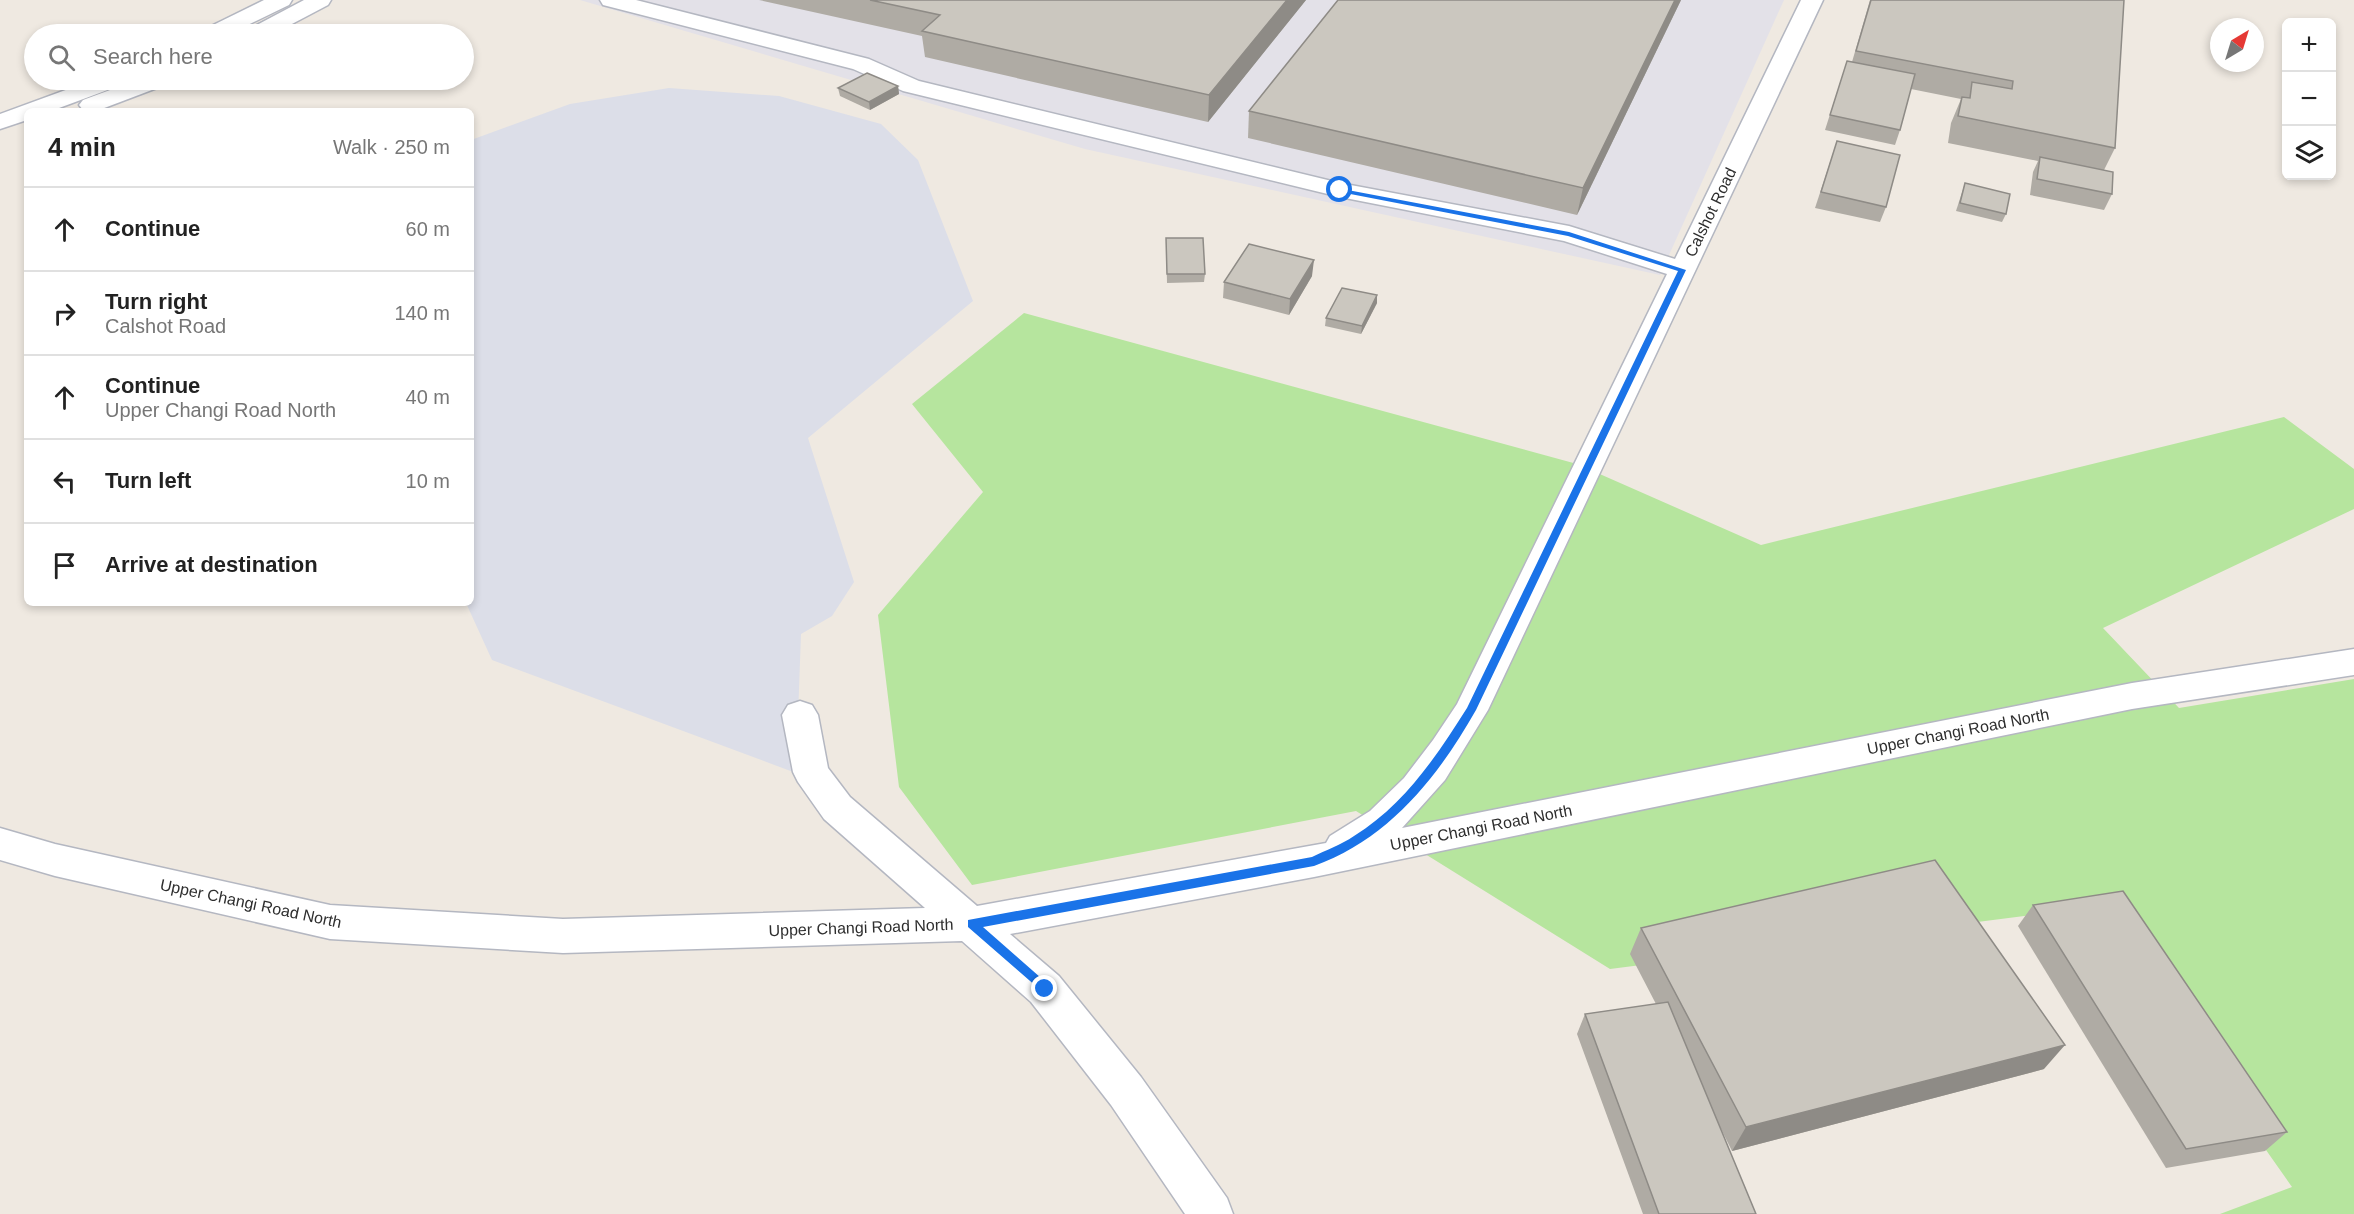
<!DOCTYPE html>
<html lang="en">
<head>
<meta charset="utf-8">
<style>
	body { margin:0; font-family:Helvetica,sans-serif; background:#f2f2f2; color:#222 }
	.controls { position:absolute; right:18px; top:18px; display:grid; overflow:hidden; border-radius:9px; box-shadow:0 3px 9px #0003 }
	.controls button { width:54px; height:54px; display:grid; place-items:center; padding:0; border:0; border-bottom:2px solid #e0e0e0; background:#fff; color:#222; font:30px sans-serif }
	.compass { position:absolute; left:2210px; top:18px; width:54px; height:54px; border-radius:50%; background:#fff; box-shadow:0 3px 9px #0003; rotate:38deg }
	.stop { position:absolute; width:18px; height:18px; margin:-14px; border:4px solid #1a73e8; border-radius:50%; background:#fff }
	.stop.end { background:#1a73e8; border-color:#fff; box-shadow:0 2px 6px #0008 }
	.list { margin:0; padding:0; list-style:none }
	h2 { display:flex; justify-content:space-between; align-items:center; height:78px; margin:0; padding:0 24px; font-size:26px }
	h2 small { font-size:20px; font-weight:400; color:#767676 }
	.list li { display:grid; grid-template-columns:39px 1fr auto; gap:18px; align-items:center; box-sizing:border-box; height:84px; padding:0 24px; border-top:2px solid #e0e0e0 }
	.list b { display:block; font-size:22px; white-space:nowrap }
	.list p { margin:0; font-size:20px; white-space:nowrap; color:#767676 }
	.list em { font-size:20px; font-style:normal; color:#767676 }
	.icon { flex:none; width:33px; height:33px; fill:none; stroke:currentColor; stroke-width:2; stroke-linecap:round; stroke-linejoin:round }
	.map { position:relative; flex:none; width:2354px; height:1214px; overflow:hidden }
	.search { position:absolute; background:#fff; box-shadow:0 3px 9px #0003; left:24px; top:24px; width:450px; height:66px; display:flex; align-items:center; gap:15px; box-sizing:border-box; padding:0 21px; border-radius:33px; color:#767676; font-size:22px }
	.panel { position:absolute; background:#fff; box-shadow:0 3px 9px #0003; left:24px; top:108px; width:450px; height:498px; border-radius:9px }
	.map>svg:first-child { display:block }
	.industrial { fill:#e3e1e8 }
	.airport { fill:#dcdee8 }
	.green { fill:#b6e59e }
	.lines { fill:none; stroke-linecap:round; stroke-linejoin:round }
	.minor-casing { stroke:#b4b7c1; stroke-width:3 }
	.minor { fill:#fff; fill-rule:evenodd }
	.wall { fill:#afaba4 }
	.shaded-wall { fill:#8e8b86 }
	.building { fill:#cbc7bf; stroke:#8e8b86; stroke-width:1.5 }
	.route { fill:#1a73e8 }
	.labels { text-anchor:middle; stroke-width:6; stroke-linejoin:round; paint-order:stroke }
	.street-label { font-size:16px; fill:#2e2e2e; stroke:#fff }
</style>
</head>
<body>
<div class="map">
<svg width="2354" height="1214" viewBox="0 0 2354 1214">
	<rect width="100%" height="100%" fill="#efe9e1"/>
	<path class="industrial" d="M580 0H1784L1660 275 1085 149Z"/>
	<path class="airport" d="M669 88 779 96 881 124 918 160 973 301 808 438 854 582 832 616 801 634 796 773 492 660 466 603H471V140L570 104Z"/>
	<path class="green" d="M1024 313 1577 464 1761 545 2284 417 2354 469V509L2103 628 2179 708 2354 679V1214H2220L2292 1187 2095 907 1610 969 1356 811 972 885 899 787 878 615 983 492 912 404Z"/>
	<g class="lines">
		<defs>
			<g id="minor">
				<path d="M264 0H292L289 5 229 34H202L205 29Z"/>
				<path d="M304 0H331L328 5 273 34H252L250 32 253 27Z"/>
				<path d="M600 0H636L869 59 919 81 1340 183 1569 226 1675 259 1801 0H1823L1488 710 1445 780 1402 828 2132 683 2354 649V675L2132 709 1314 877 1010 934 1059 976 1141 1077 1227 1198 1233 1214H1185L1111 1105 1031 1002 962 941 563 953 330 939 55 876 0 860V828L55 844 330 905 563 919 925 908 824 819 798 782 793 772 782 715 788 705 800 701 812 705 818 715 828 768 850 797 977 906 1326 843 1330 836 1370 811 1404 778 1433 740 1457 704 1667 274 1564 241 1340 197 903 91 853 69 603 5Z"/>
				<path d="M93 80H124L121 85 51 111H27V120L0 129V114Z"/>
				<path d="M137 80H168L165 85 99 110H83L79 105 83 100Z"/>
			</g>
		</defs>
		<use href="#minor" class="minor-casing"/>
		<use href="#minor" class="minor"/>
	</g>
	<g class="wall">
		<path d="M759 0H1306L1208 122 925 57 922 36Z"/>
		<path d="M1681 0 1577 215 1248 138 1249 111Z"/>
		<path d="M1870 0H2124L2115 148 2104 170 2112 194 2104 210 2030 195 2033 172 2038 161 1948 143 1951 123 1961 99 1911 89 1900 130 1895 145 1825 130 1847 61 1852 62Z"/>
		<path d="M898 86 899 94 870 110 840 96 838 88Z"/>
		<path d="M1837 141 1886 207 1880 222 1815 208Z"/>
		<path d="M1965 183 2006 214 2002 222 1956 211Z"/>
		<path d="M1166 238 1205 274 1204 282 1167 283Z"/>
		<path d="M1312 276 1289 315 1223 298 1224 282Z"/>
		<path d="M1377 303 1361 334 1325 326 1326 318Z"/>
		<path d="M2033 905 2287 1132 2265 1151 2166 1168 2018 926Z"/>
		<path d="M1641 928 2044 1069 1732 1151 1719 1125 1756 1214H1643L1577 1034 1585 1014 1656 1004 1630 954Z"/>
	</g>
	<g class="shaded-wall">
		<path d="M1287 0H1306L1208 122 1209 95Z"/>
		<path d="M1675 0H1681L1577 215 1583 188Z"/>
		<path d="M898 86 899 94 870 110 869 102Z"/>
		<path d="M1314 260 1312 276 1289 315 1290 299Z"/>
		<path d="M1377 295V303L1361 334 1362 326Z"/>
		<path d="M2065 1045 2044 1069 1732 1151 1746 1127Z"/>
	</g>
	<g class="building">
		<path d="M870 0H1287L1209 95 922 31 940 15Z"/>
		<path d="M1338 0H1675L1583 188 1249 111Z"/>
		<path d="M1871 0H2124L2115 148 1958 116 1962 97 1970 98 1972 82 2012 89 2013 81 1856 51Z"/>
		<path d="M1847 61 1915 74 1900 130 1830 115Z"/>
		<path d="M867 73 898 86 869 102 838 88Z"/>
		<path d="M1837 141 1900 155 1886 207 1821 192Z"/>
		<path d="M2040 157 2113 172 2112 194 2037 179Z"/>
		<path d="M1965 183 2010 194 2006 214 1960 203Z"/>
		<path d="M1166 238H1203L1205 274H1167Z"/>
		<path d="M1249 244 1314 260 1290 299 1224 282Z"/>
		<path d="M1342 288 1377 295 1362 326 1326 318Z"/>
		<path d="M1935 860 2065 1045 1746 1127 1641 928Z"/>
		<path d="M2123 891 2287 1132 2186 1149 2033 905Z"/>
		<path d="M1668 1002 1756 1214H1659L1585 1014Z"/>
	</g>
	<path class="route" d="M1337 188 1569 232 1686 270 1476 710C1438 777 1389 839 1314 866L983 927 1049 985V993L1045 994 968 927V920L1312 857C1326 850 1341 845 1354 836 1404 805 1436 757 1467 708L1678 271 1568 236 1340 192Z"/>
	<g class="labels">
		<g class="street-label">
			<text transform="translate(1710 212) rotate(-64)" y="6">Calshot Road</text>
			<text transform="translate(1958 731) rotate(-11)" y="6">Upper Changi Road North</text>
			<text transform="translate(1481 827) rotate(-11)" y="6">Upper Changi Road North</text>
			<text transform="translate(251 903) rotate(12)" y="6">Upper Changi Road North</text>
			<text transform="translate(861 927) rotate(-2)" y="6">Upper Changi Road North</text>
		</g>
	</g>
</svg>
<div class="controls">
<button>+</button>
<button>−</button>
<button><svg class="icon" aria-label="layers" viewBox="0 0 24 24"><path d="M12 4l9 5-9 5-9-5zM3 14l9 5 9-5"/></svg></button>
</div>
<svg class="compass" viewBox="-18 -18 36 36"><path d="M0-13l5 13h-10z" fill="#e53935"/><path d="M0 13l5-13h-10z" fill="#767676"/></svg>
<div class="stop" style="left:1340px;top:190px"></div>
<div class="stop end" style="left:1045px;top:989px"></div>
<div class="search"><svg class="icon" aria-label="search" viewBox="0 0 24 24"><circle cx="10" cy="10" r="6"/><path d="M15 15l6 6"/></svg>Search here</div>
<section class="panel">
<h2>4 min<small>Walk · 250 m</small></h2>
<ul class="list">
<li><svg class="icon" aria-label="ahead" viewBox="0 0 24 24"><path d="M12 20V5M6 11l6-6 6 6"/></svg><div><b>Continue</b></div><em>60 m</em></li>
<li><svg class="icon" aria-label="right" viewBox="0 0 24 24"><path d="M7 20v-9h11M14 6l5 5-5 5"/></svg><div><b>Turn right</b><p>Calshot Road</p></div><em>140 m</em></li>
<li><svg class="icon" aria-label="ahead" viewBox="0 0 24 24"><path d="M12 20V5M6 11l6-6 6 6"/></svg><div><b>Continue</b><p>Upper Changi Road North</p></div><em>40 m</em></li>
<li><svg class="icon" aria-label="left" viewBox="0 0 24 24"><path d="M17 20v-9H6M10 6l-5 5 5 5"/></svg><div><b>Turn left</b></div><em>10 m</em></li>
<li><svg class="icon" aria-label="arrive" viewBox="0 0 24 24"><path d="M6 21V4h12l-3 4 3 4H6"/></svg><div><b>Arrive at destination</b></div></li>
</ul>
</section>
</div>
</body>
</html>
